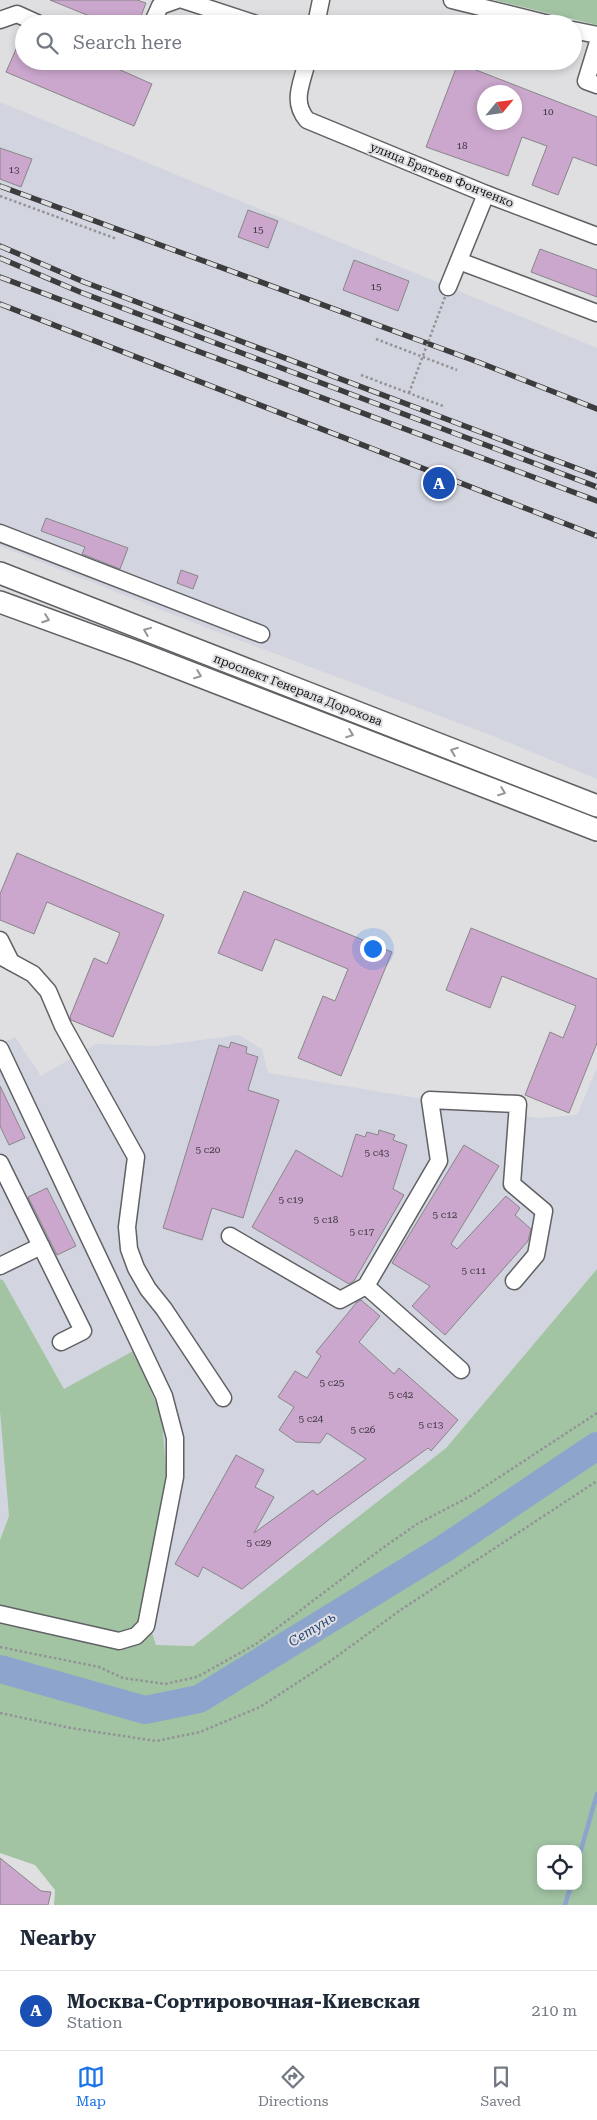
<!DOCTYPE html>
<html lang="en">
<head>
<meta charset="utf-8">
<style>
	body { margin:0; font-family:"Roboto Serif",serif; background:#f6f6f7; color:#1f2937 }
	.controls { position:absolute; right:15px; bottom:15px; display:grid; overflow:hidden; border-radius:10px; box-shadow:0 2px 8px #0003 }
	.controls button { width:45px; height:45px; display:grid; place-items:center; padding:0; border:0; border-bottom:1px solid #e0e1e3; background:#fff; color:#1f2937; font:25px sans-serif }
	.compass { position:absolute; left:477px; top:85px; width:45px; height:45px; border-radius:50%; background:#fff; box-shadow:0 2px 8px #0003; rotate:61deg }
	.you { position:absolute; left:372px; top:948px; width:18px; height:18px; margin:-12px; border:4px solid #fff; border-radius:50%; background:#1a73e8; box-shadow:0 0 0 8px #1a73e833 }
	.badge { display:grid; place-items:center; width:32px; height:32px; border-radius:50%; background:#1a73e8; color:#fff; font-size:16px; font-weight:700 }
	.pin { position:absolute; translate:-50% -50%; border:2px solid #fff; box-shadow:0 1px 5px #0006 }
	.list { margin:0; padding:0; list-style:none }
	h2 { display:flex; justify-content:space-between; align-items:center; height:65px; margin:0; padding:0 20px; font-size:21px }
	h2 small { font-size:16px; font-weight:400; color:#747a83 }
	.list li { display:grid; grid-template-columns:32px 1fr auto; gap:15px; align-items:center; box-sizing:border-box; height:80px; padding:0 20px; border-top:1px solid #e0e1e3 }
	.list b { display:block; font-size:19px; white-space:nowrap }
	.list p { margin:0; font-size:16px; white-space:nowrap; color:#747a83 }
	.list em { font-size:16px; font-style:normal; color:#747a83 }
	.icon { flex:none; width:28px; height:28px; fill:none; stroke:currentColor; stroke-width:2; stroke-linecap:round; stroke-linejoin:round }
	.map { position:relative; flex:none; width:597px; height:1905px; overflow:hidden }
	.search { position:absolute; background:#fff; box-shadow:0 2px 8px #0003; left:15px; right:15px; top:15px; height:55px; display:flex; align-items:center; gap:12px; box-sizing:border-box; padding:0 18px; border-radius:28px; color:#747a83; font-size:19px }
	.sheet { height:145px; background:#fff }
	nav { display:flex; justify-content:space-around; align-items:center; box-sizing:border-box; height:70px; border-top:1px solid #e0e1e3; background:#fff; font-size:14px; color:#747a83 }
	nav a { display:grid; justify-items:center; gap:2px }
	nav .on { color:#1a73e8 }
	.map>svg:first-child { display:block }
	.built { fill:#d2d5df }
	.green { fill:#a2c4a3; fill-rule:evenodd }
	.lines { fill:none; stroke-linecap:round; stroke-linejoin:round }
	.stream { stroke:#8da4cd; stroke-width:4.5 }
	.river { stroke:#8da4cd; stroke-width:28 }
	.building { fill:#cba7cd; stroke:#888688; fill-rule:evenodd }
	.minor-casing { stroke:#606164; stroke-width:19 }
	.major-casing { stroke:#606164; stroke-width:24 }
	.path { stroke:#929395; stroke-width:2.5; stroke-dasharray:2.5 2.5; stroke-linecap:butt }
	.minor { stroke:#fff; stroke-width:16 }
	.major { stroke:#fff; stroke-width:21 }
	.rail-casing { stroke:#3c3c3e; stroke-width:5.5 }
	.rail { stroke:#dfdfe2; stroke-width:4; stroke-dasharray:11; stroke-linecap:butt }
	.path-bridge { stroke:#929395; stroke-width:2.5; stroke-dasharray:2.5 2.5; stroke-linecap:butt }
	.oneway { stroke:#949595 }
	.labels { text-anchor:middle; stroke-width:4; stroke-linejoin:round; paint-order:stroke }
	.number-label { font-size:10px; fill:#403842 }
	.street-label { font-size:12px; fill:#121314; stroke:#dfdfe2 }
	.water-label { font-size:14px; font-style:italic; fill:#2b477c; stroke:#dfdfe2 }
</style>
</head>
<body>
<div class="map">
<svg width="597" height="1905" viewBox="0 0 597 1905">
	<rect width="100%" height="100%" fill="#dfdfe2"/>
	<g class="built">
		<path d="M0 102 597 348V779L493 736 220 633 0 546Z"/>
		<path d="M239 1035 262 1049 268 1073 537 1118 577 1115 597 1068V1269L446 1448 193 1646 156 1645 64 1389 3 1280 0 1279V1044L15 1037 41 1076 96 1044 156 1046Z"/>
		<path d="M0 1412 9 1516 0 1540Z"/>
	</g>
	<g class="green">
		<path d="M494 0H597V25Z"/>
		<path d="M597 1269V1905H54L55 1890 35 1865 0 1853V1540L9 1516 0 1412V1279L3 1280 64 1389 135 1350 162 1419 167 1484 143 1605 156 1645 193 1646 446 1448ZM541 1849H578V1886H541Z"/>
	</g>
	<g class="lines">
		<g class="stream">
			<path d="M578 1860 597 1794"/>
			<path d="M565 1905 571 1886"/>
		</g>
		<path class="river" d="M0 1669 145 1710 199 1699 442 1550 597 1446"/>
	</g>
	<g class="building">
		<path d="M50 0H137L146 3 138 24H109Z"/>
		<path d="M24 31V61H100L152 84 134 126 6 72Z"/>
		<path d="M458 63 597 117V166L573 157 558 195 532 185 547 146 522 137 508 176 426 147ZM484 92H514V122H484Z"/>
		<path d="M0 148 32 159 21 187 0 179Z"/>
		<path d="M248 210 278 221 268 248 238 237Z"/>
		<path d="M540 249 597 270V297L531 272Z"/>
		<path d="M354 260 409 281 398 311 343 290Z"/>
		<path d="M46 518 128 548 120 569 82 554 85 547 41 531Z"/>
		<path d="M181 570 198 576 193 589 177 583Z"/>
		<path d="M17 853 164 915 113 1037 71 1020 70 1017 94 958 107 964 120 933 47 902 34 934 0 920V894Z"/>
		<path d="M244 891 392 952 341 1076 298 1058 323 996 335 1001 348 969 275 939 262 971 218 953Z"/>
		<path d="M471 928 597 979V1043L569 1113 525 1095 550 1032 563 1038 576 1006 502 976 490 1008 446 990Z"/>
		<path d="M231 1042 247 1047 246 1053 258 1057 248 1090 279 1100 243 1218 212 1208 202 1240 163 1228 219 1045 229 1048Z"/>
		<path d="M0 1086 25 1138 9 1145 0 1126Z"/>
		<path d="M379 1130 395 1135 393 1140 407 1145 393 1189 404 1195 354 1281 349 1284 252 1227 296 1150 342 1177 356 1134 365 1137 367 1132 378 1135Z"/>
		<path d="M464 1145 499 1166 451 1244 457 1249 506 1196 520 1208 515 1215 531 1229 528 1241 445 1335 412 1306 430 1286 392 1263Z"/>
		<path d="M47 1188 76 1246 57 1255 28 1197Z"/>
		<path d="M361 1300 380 1316 359 1342 394 1374 399 1368 458 1420 431 1451 428 1448 331 1518 242 1589 203 1567 198 1577 175 1564 236 1455 264 1470 255 1487 274 1497 254 1533 313 1490 317 1495 366 1459 327 1433 320 1443 296 1442 279 1430 294 1407 278 1397 295 1371 307 1378 321 1356 316 1352 357 1302Z"/>
		<path d="M0 1858 41 1891 51 1892 48 1905H0Z"/>
	</g>
	<g class="lines">
		<defs>
			<g id="minor">
				<path d="M183 0 256 24"/>
				<path d="M452 0 549 24"/>
				<path d="M0 20 17 14 39 24"/>
				<path d="M152 24 160 6 177 0"/>
				<path d="M316 24 321 0"/>
				<path d="M573 30 597 35"/>
				<path d="M597 45 586 81 597 85"/>
				<path d="M307 61C302 84 291 101 307 120L486 194 597 236"/>
				<path d="M459 261 597 313"/>
				<path d="M448 287 486 194"/>
				<path d="M0 533 261 634"/>
				<path d="M0 940 11 962"/>
				<path d="M0 956 33 974 48 991 63 1026 136 1157 127 1227 129 1249 136 1268 148 1289 164 1309 223 1398"/>
				<path d="M0 1049 164 1396 175 1438V1477L146 1626 136 1636 119 1641 0 1614"/>
				<path d="M0 1163 83 1331 61 1342"/>
				<path d="M230 1236 340 1300 366 1286 439 1161 430 1100 518 1104 512 1184 544 1211 536 1255 514 1281"/>
				<path d="M0 1266 41 1246"/>
				<path d="M366 1286 461 1370"/>
			</g>
			<g id="major">
				<path d="M0 573 597 806"/>
				<path d="M0 602 137 652 597 830"/>
			</g>
		</defs>
		<use href="#minor" class="minor-casing"/>
		<use href="#major" class="major-casing"/>
		<g class="path">
			<path d="M0 196 117 239"/>
			<path d="M376 339 457 370"/>
			<path d="M361 375 443 406"/>
			<path d="M0 1647 99 1667 123 1678 165 1684 197 1677 256 1644 380 1550 417 1524 469 1497 597 1413"/>
			<path d="M0 1713 71 1728 156 1741 200 1732 260 1707 329 1662 402 1609 597 1481"/>
		</g>
		<use href="#minor" class="minor"/>
		<use href="#major" class="major"/>
		<defs>
			<g id="rail">
				<path d="M0 186 478 362 597 409"/>
				<path d="M0 246 84 282 597 476"/>
				<path d="M0 258 80 292 597 487"/>
				<path d="M0 277 597 501"/>
				<path d="M0 304 597 536"/>
			</g>
		</defs>
		<use href="#rail" class="rail-casing"/>
		<use href="#rail" class="rail"/>
		<path class="path-bridge" d="M409 393 445 297"/>
	</g>
	<defs><path id="oneway-chevron" d="M-2-3.5L2.5 0L-2 3.5" fill="none" stroke-width="1.6" stroke-linecap="round" stroke-linejoin="round" transform="scale(1.25)"/></defs>
	<g class="oneway">
		<use href="#oneway-chevron" transform="translate(46 619) rotate(20)"/>
		<use href="#oneway-chevron" transform="translate(147 631) rotate(-158)"/>
		<use href="#oneway-chevron" transform="translate(198 675) rotate(21)"/>
		<use href="#oneway-chevron" transform="translate(350 734) rotate(21)"/>
		<use href="#oneway-chevron" transform="translate(454 751) rotate(-159)"/>
		<use href="#oneway-chevron" transform="translate(502 792) rotate(21)"/>
	</g>
	<g class="labels">
		<g class="number-label">
			<text x="548" y="115">10</text>
			<text x="462" y="149">18</text>
			<text x="14" y="173">13</text>
			<text x="258" y="233">15</text>
			<text x="376" y="290">15</text>
			<text x="208" y="1153">5 с20</text>
			<text x="377" y="1156">5 с43</text>
			<text x="291" y="1203">5 с19</text>
			<text x="445" y="1218">5 с12</text>
			<text x="326" y="1223">5 с18</text>
			<text x="362" y="1235">5 с17</text>
			<text x="474" y="1274">5 с11</text>
			<text x="332" y="1386">5 с25</text>
			<text x="401" y="1398">5 с42</text>
			<text x="311" y="1422">5 с24</text>
			<text x="431" y="1428">5 с13</text>
			<text x="363" y="1433">5 с26</text>
			<text x="259" y="1546">5 с29</text>
		</g>
		<g class="street-label">
			<text transform="translate(442 175) rotate(22)" y="4">улица Братьев Фонченко</text>
			<text transform="translate(298 690) rotate(21)" y="4">проспект Генерала Дорохова</text>
		</g>
		<g class="water-label">
			<text transform="translate(312 1629) rotate(-32)" y="5">Сетунь</text>
		</g>
	</g>
</svg>
<div class="controls">
<button><svg class="icon" aria-label="locate" viewBox="0 0 24 24"><circle cx="12" cy="12" r="6"/><path d="M12 2v4M12 18v4M2 12h4M18 12h4"/></svg></button>
</div>
<svg class="compass" viewBox="-18 -18 36 36"><path d="M0-13l5 13h-10z" fill="#e53935"/><path d="M0 13l5-13h-10z" fill="#747a83"/></svg>
<div class="you"></div>
<div class="pin badge" style="left:439px;top:483px;background:#1a4fb4">A</div>
<div class="search"><svg class="icon" aria-label="search" viewBox="0 0 24 24"><circle cx="10" cy="10" r="6"/><path d="M15 15l6 6"/></svg>Search here</div>
</div>
<section class="sheet">
<h2>Nearby<small></small></h2>
<ul class="list">
<li><span class="badge" style="background:#1a4fb4">A</span><div><b>Москва-Сортировочная-Киевская</b><p>Station</p></div><em>210 m</em></li>
</ul>
</section>
<nav>
<a class="on"><svg class="icon" aria-label="map" viewBox="0 0 24 24"><path d="M3 6l6-2 6 2 6-2v14l-6 2-6-2-6 2zM9 4v14M15 6v14"/></svg>Map</a>
<a><svg class="icon" aria-label="directions" viewBox="0 0 24 24"><path d="M12 3l9 9-9 9-9-9zM9 14v-3h6M13 9l2 2-2 2"/></svg>Directions</a>
<a><svg class="icon" aria-label="saved" viewBox="0 0 24 24"><path d="M7 4h10v16l-5-4-5 4z"/></svg>Saved</a>
</nav>
</body>
</html>
